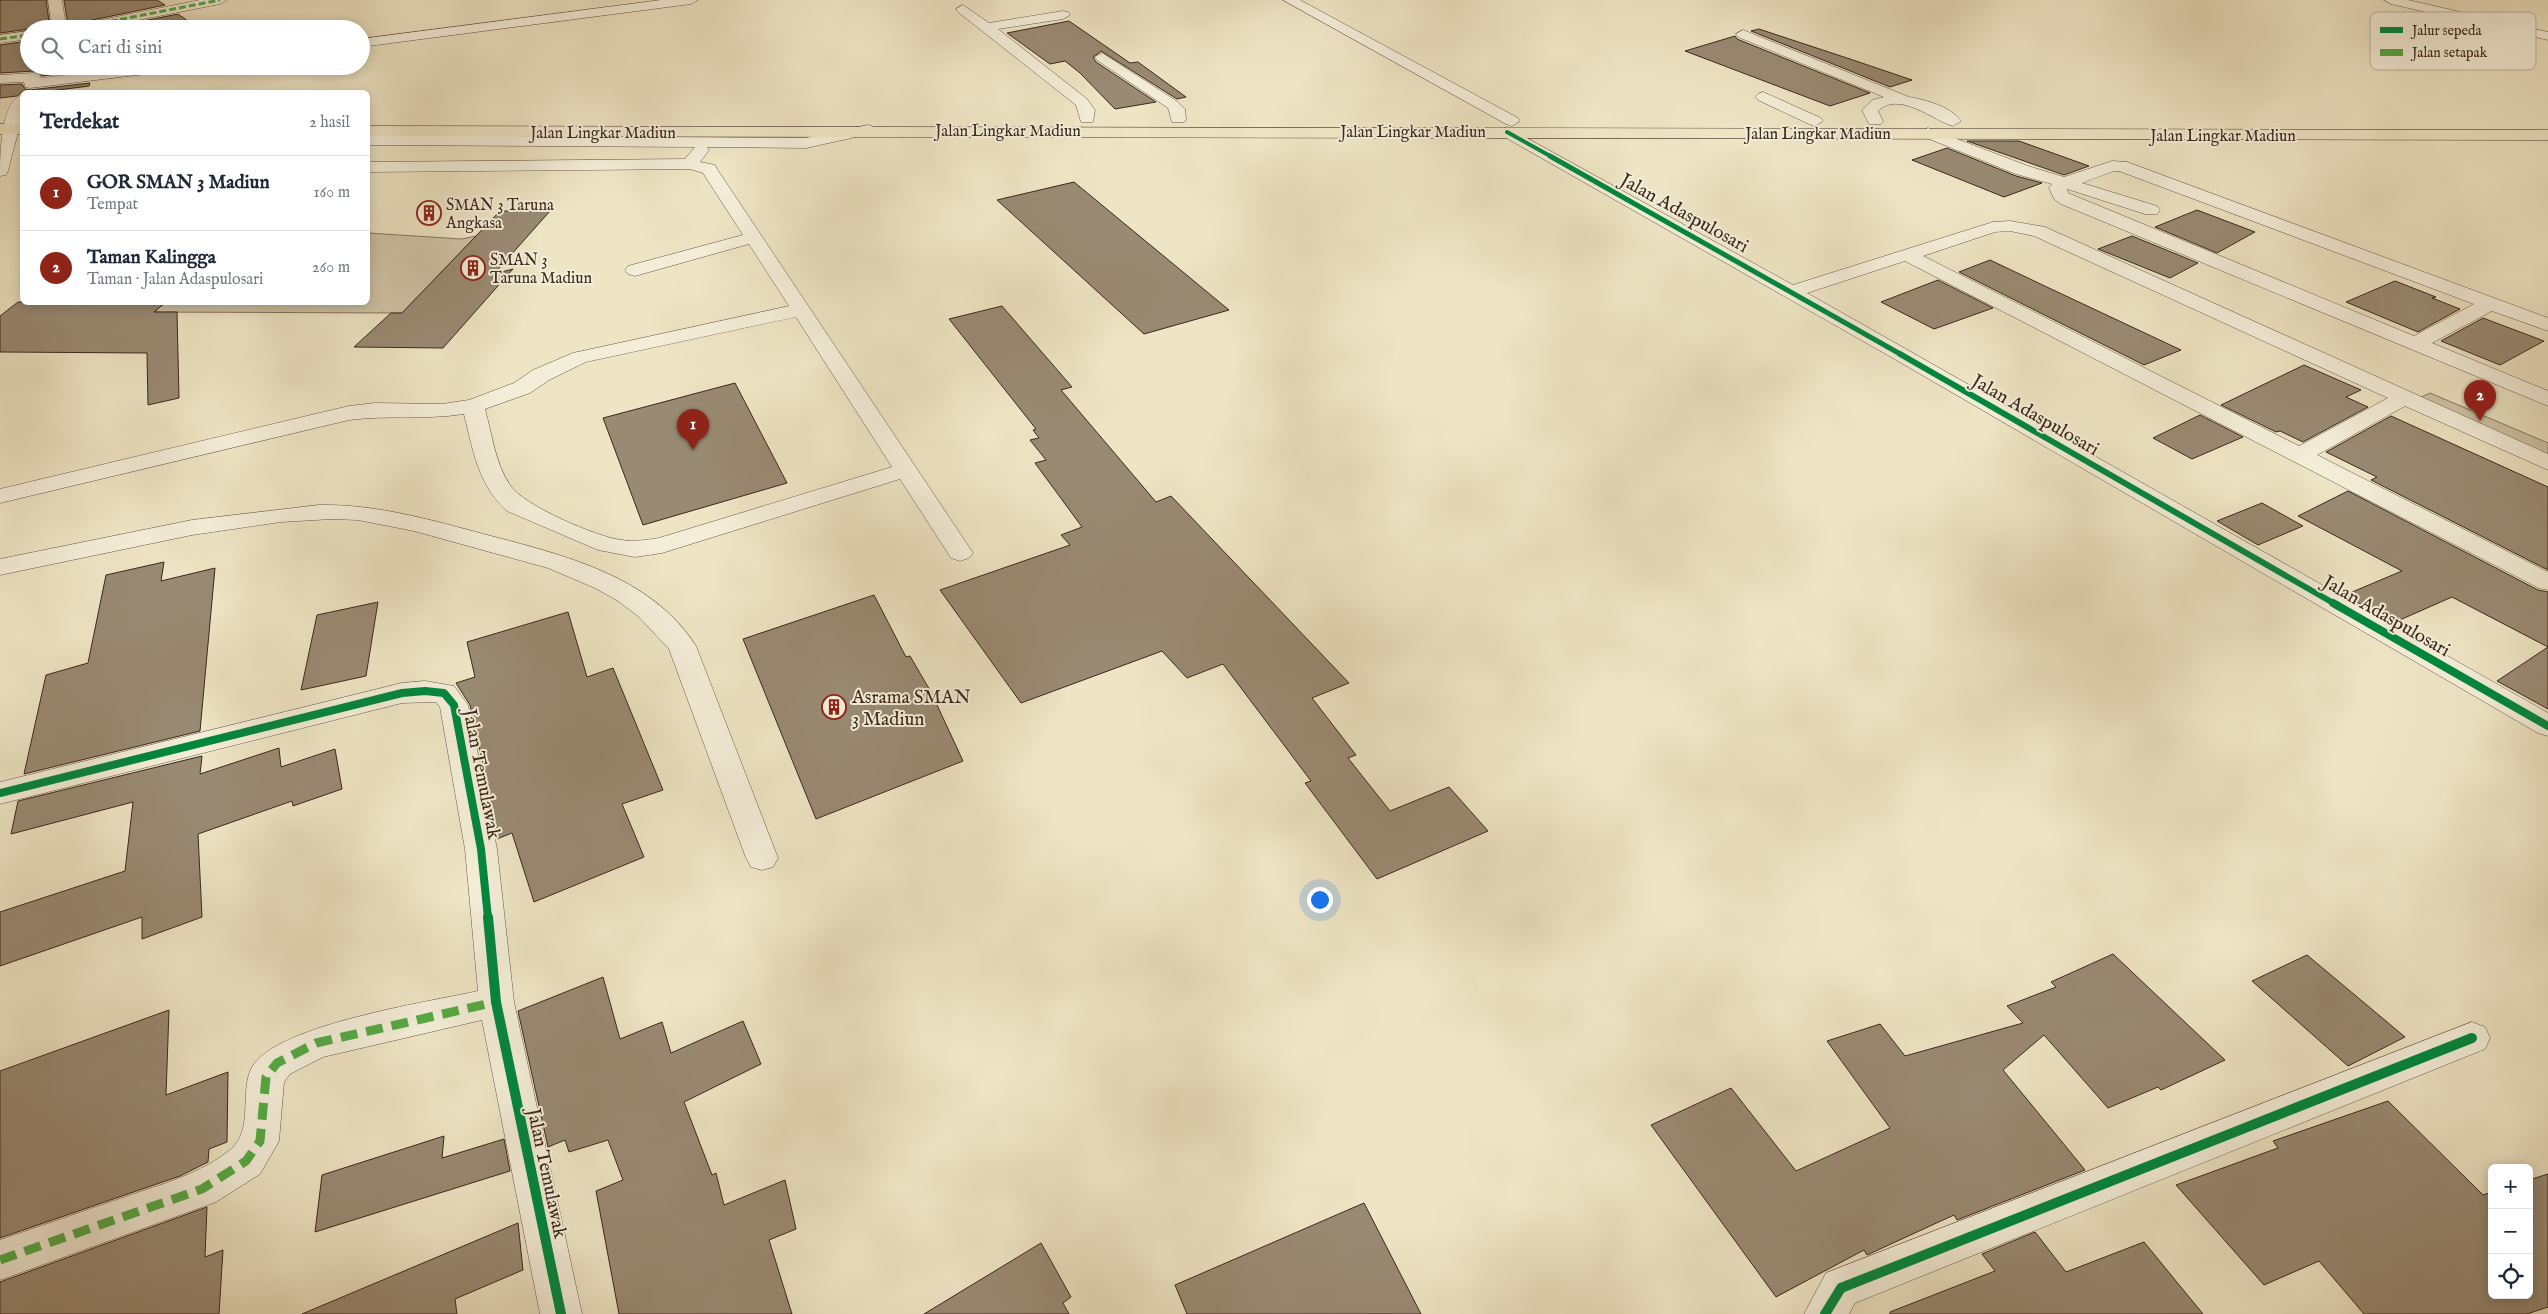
<!DOCTYPE html>
<html lang="id">
<head>
<meta charset="utf-8">
<style>
	body { margin:0; font-family:"IM FELL English",serif; background:#f2f2f3; color:#1f2937 }
	.controls { position:absolute; right:15px; bottom:15px; display:grid; overflow:hidden; border-radius:8px; box-shadow:0 2px 12px #0003 }
	.controls button { width:45px; height:45px; display:grid; place-items:center; padding:0; border:0; border-bottom:1px solid #e0e1e3; background:#fff; color:#1f2937; font:25px sans-serif }
	.you { position:absolute; left:1319px; top:899px; width:18px; height:18px; margin:-12px; border:4px solid #fff; border-radius:50%; background:#1a73e8; box-shadow:0 0 0 8px #1a73e833 }
	.badge { display:grid; place-items:center; width:32px; height:32px; border-radius:50%; background:#8f2418; color:#fff; font-size:16px; font-weight:700 }
	.pin { position:absolute; translate:-50% -41px; filter:drop-shadow(0 1px 2px #0008) }
	.pin::after { content:''; position:absolute; top:26px; width:18px; height:15px; background:inherit; clip-path:polygon(0 0,100% 0,50% 100%) }
	.list { margin:0; padding:0; list-style:none }
	h2 { display:flex; justify-content:space-between; align-items:center; height:65px; margin:0; padding:0 20px; font-size:21px }
	h2 small { font-size:16px; font-weight:400; color:#747a83 }
	.list li { display:grid; grid-template-columns:32px 1fr auto; gap:15px; align-items:center; box-sizing:border-box; height:75px; padding:0 20px; border-top:1px solid #e0e1e3 }
	.list b { display:block; font-size:19px; white-space:nowrap }
	.list p { margin:0; font-size:16px; white-space:nowrap; color:#747a83 }
	.list em { font-size:16px; font-style:normal; color:#747a83 }
	.icon { flex:none; width:28px; height:28px; fill:none; stroke:currentColor; stroke-width:2; stroke-linecap:round; stroke-linejoin:round }
	.map { position:relative; flex:none; width:2548px; height:1314px; overflow:hidden }
	.search { position:absolute; background:#fff; box-shadow:0 2px 12px #0003; left:20px; top:20px; width:350px; height:55px; display:flex; align-items:center; gap:12px; box-sizing:border-box; padding:0 18px; border-radius:28px; color:#747a83; font-size:19px }
	.panel { position:absolute; background:#fff; box-shadow:0 2px 12px #0003; left:20px; top:90px; width:350px; height:215px; border-radius:8px }
	.map>svg:first-child { display:block }
	.green { fill:#d0c5a7; stroke:#867662 }
	.building { fill:#998a73; stroke:#3c281c }
	.lines { fill:none; stroke-linecap:round; stroke-linejoin:round }
	.minor-casing { stroke:#685746; stroke-width:1 }
	.major-casing { stroke:#3c281c; stroke-width:1 }
	.minor { fill:#f4eed9; fill-rule:evenodd }
	.major { fill:#eee5c4; fill-rule:evenodd }
	.quiet-far1 { stroke:#55aa43; stroke-width:3; stroke-dasharray:7 3; stroke-linecap:butt }
	.quiet { stroke:#55aa43; stroke-width:9; stroke-dasharray:17 9; stroke-linecap:butt }
	.cycleway-far4-casing { stroke:#f4eed9; stroke-width:5.5 }
	.cycleway-far3-casing { stroke:#f4eed9; stroke-width:7 }
	.cycleway-far2-casing { stroke:#f4eed9; stroke-width:9 }
	.cycleway-far1-casing { stroke:#f4eed9; stroke-width:11 }
	.cycleway-casing { stroke:#f4eed9; stroke-width:13 }
	.cycleway-far4 { stroke:#00873e; stroke-width:4 }
	.cycleway-far3 { stroke:#00873e; stroke-width:5 }
	.cycleway-far2 { stroke:#00873e; stroke-width:6 }
	.cycleway-far1 { stroke:#00873e; stroke-width:8 }
	.cycleway { stroke:#00873e; stroke-width:10 }
	.labels { text-anchor:middle; stroke-width:4; stroke-linejoin:round; paint-order:stroke }
	.far-street-label { font-size:16px; fill:#3c281c; stroke:#f4eed9 }
	.far-poi-label { font-size:16px; fill:#3c281c; stroke:#f4eed9; text-anchor:start }
	.street-label { font-size:19px; fill:#3c281c; stroke:#f4eed9 }
	.poi-label { font-size:19px; fill:#3c281c; stroke:#f4eed9; text-anchor:start }
	.key { fill:#f4eed9; stroke:#bdb3a0; stroke-width:1 }
	.key-label { font-size:14px; fill:#3c281c }
</style>
</head>
<body>
<div class="map">
<svg width="2548" height="1314" viewBox="0 0 2548 1314">
	<rect width="100%" height="100%" fill="#eee5c4"/>
	<filter id="stains"><feTurbulence type="fractalNoise" baseFrequency=".004" numOctaves="4"/><feColorMatrix values="0 0 0 0 .2 0 0 0 0 .09 0 0 0 0 .02 0 0 0 .5 -.17"/></filter>
	<radialGradient id="worn" r=".72"><stop offset=".6" stop-color="#630" stop-opacity="0"/><stop offset="1" stop-color="#630" stop-opacity=".3"/></radialGradient>
	<g class="green">
		<path d="M368 233 462 239 476 236 402 313 154 312 166 302H368Z"/>
		<path d="M2430 393 2548 443V460L2415 400Z"/>
	</g>
	<g class="building">
		<path d="M0 0H46L50 29H29L0 33Z"/>
		<path d="M64 0H157L165 5 68 25Z"/>
		<path d="M178 14 199 29H104Z"/>
		<path d="M1069 21 1130 63 1138 62 1186 97 1177 99 1101 51 1093 57 1096 62 1156 102 1115 109 1080 73 1065 61 1050 64 1007 33Z"/>
		<path d="M1759 29 1850 59 1912 80 1890 87 1751 31Z"/>
		<path d="M1735 36 1737 39 1870 93 1830 106 1685 51Z"/>
		<path d="M29 41V66H116L42 76 39 72 34 71 0 73V45Z"/>
		<path d="M90 83 89 86 43 92H22L17 96 0 98V85L22 84 25 89 30 90Z"/>
		<path d="M1967 141H2019L2089 166 2064 175Z"/>
		<path d="M1947 148 2016 176 2042 183 2004 197 1912 160Z"/>
		<path d="M1074 182 1229 310 1144 334 997 200Z"/>
		<path d="M2197 210 2255 232 2217 253 2155 227Z"/>
		<path d="M500 211H550L494 274 513 269 443 348 354 347 391 313H402Z"/>
		<path d="M2132 236 2198 263 2170 278 2098 249Z"/>
		<path d="M1990 260 2049 288 2181 350 2144 365 1959 272Z"/>
		<path d="M1938 280 1993 308 1934 329 1881 302Z"/>
		<path d="M2395 281 2436 297 2432 298 2460 309 2418 332 2346 302Z"/>
		<path d="M18 302H166L154 312H177L179 398 148 405 147 353 0 352V316Z"/>
		<path d="M1002 306 1072 387 1061 390 1156 502 1171 496 1349 683 1312 698 1356 755 1348 758 1390 811 1449 787 1488 831 1377 879 1305 783 1311 781 1223 664 1187 678 1162 651 1021 703 940 590 1070 545 1061 535 1082 527 1035 463 1046 460 1030 440 1039 438 1033 430 1036 429 949 319Z"/>
		<path d="M2483 318 2544 341 2500 365 2441 341Z"/>
		<path d="M2304 365 2361 390 2346 397 2368 407 2303 442 2280 431 2276 432 2221 405Z"/>
		<path d="M735 383 787 483 643 525 603 418Z"/>
		<path d="M2200 415 2243 437 2192 459 2153 438Z"/>
		<path d="M2391 416 2548 487V570L2371 480 2377 477 2326 452Z"/>
		<path d="M2348 491 2538 590 2548 592V709L2497 681 2548 647 2452 597 2393 623 2345 595 2402 571 2298 516Z"/>
		<path d="M2262 503 2303 526 2258 545 2217 521Z"/>
		<path d="M164 562 161 581 215 568 200 731 24 774 46 675 88 663 106 575Z"/>
		<path d="M874 595 906 657 910 656 931 692 963 761 816 819 743 639Z"/>
		<path d="M378 602 366 676 301 690 317 615Z"/>
		<path d="M568 612 587 677 613 668 663 790 622 804 644 857 534 902 512 833 497 839 490 806 492 805 470 705 456 683 475 677 467 642Z"/>
		<path d="M279 748 281 767 335 749 342 789 293 806 292 801 198 834 202 917 142 939V917L0 966V912L125 871 133 802 11 834 18 801 202 756 200 774Z"/>
		<path d="M2113 954 2225 1060 2161 1090 2158 1087 2108 1108 2044 1035 2003 1070 2085 1170 1957 1220 1954 1215 1867 1255 1864 1250 1776 1297 1651 1125 1731 1088 1796 1171 1890 1128 1827 1041 1880 1024 1905 1056 2023 1023 2007 1006 2056 987 2051 982Z"/>
		<path d="M2307 955 2405 1037 2348 1066 2252 981Z"/>
		<path d="M603 977 620 1039 662 1022 671 1053 743 1021 761 1064 684 1102 712 1175 716 1173 724 1205 785 1180 796 1229 769 1240 792 1314H619L596 1191 623 1180 608 1140 569 1152 565 1140 548 1147 518 1011Z"/>
		<path d="M169 1010 166 1095 228 1072 227 1142 209 1149 208 1162 180 1176 0 1238V1071Z"/>
		<path d="M2388 1101 2483 1195 2492 1192V1295H2529V1180L2548 1174V1307L2527 1314H2364L2319 1261 2264 1285 2176 1185 2278 1148 2273 1141Z"/>
		<path d="M444 1136 442 1158 504 1139 510 1171 315 1232 322 1175Z"/>
		<path d="M1364 1203 1421 1314H1187L1175 1285Z"/>
		<path d="M207 1207 205 1257 223 1250 219 1314H0V1282Z"/>
		<path d="M518 1223 523 1270 455 1299 457 1314H302Z"/>
		<path d="M2035 1232 2066 1272 2144 1242 2203 1314H1890V1312L1995 1271 1982 1254Z"/>
		<path d="M1041 1243 1071 1297 1063 1303 1069 1314H924Z"/>
	</g>
	<g class="lines">
		<defs>
			<g id="minor">
				<path d="M48 0H62L66 27 200 0H227L220 4 93 29H52Z"/>
				<path d="M661 0H698L691 4 361 47V39Z"/>
				<path d="M1283 0H1300L1518 118 1520 121 1512 126 1506 124Z"/>
				<path d="M2384 0H2408L2548 32V40L2391 4Z"/>
				<path d="M963 5 989 23 1063 11 1068 12 1070 15 1063 19 998 29 1087 99 1095 110 1093 122H1081L1076 105 958 12 956 9Z"/>
				<path d="M1743 30 1909 97C1926 100 1950 106 1961 121L1953 126C1934 121 1899 90 1878 111L1883 121 1881 124H1869L1862 110 1872 100 1884 97 1738 37 1736 34Z"/>
				<path d="M29 31V39L0 43V35Z"/>
				<path d="M1102 53 1178 102 1185 109 1186 119 1184 122H1172L1168 108 1097 60 1095 57Z"/>
				<path d="M140 66H185L178 70 30 88 25 87 24 82 0 83V75L34 73 39 74 41 78Z"/>
				<path d="M1763 92 1821 118 1823 121 1815 126 1809 124 1758 100 1755 97 1758 94Z"/>
				<path d="M22 95V117L8 171 6 175 0 176C0 158 0 101 22 95Z"/>
				<path d="M868 125 874 127 876 130 874 133 806 148 707 147 709 150 700 162 715 165 717 169 973 553 969 558 960 561 951 558 900 479 662 553 635 557 598 550 507 511C478 485 473 450 464 414 426 420 387 415 349 420L0 503V489L349 406 375 403 442 404 469 400 514 383 533 370 573 353 789 306 749 244 635 276 628 274 625 270 628 266 743 235 703 173 690 169 368 172V162L685 159 695 147 368 145V135L806 138ZM796 317 892 467 659 538C646 540 634 542 621 540 597 537 522 505 510 485 495 463 492 434 485 409L530 393 549 380 586 362Z"/>
				<path d="M1507 127 1793 285 1993 222 2010 221 2045 227 2548 454V470L2405 406 2317 455 2548 572V590L2539 588 1905 261 1807 293 2548 713V736L2538 733 1891 357 1501 135 1499 132ZM2010 231 2034 236 2388 398 2299 446 1923 256 1995 232Z"/>
				<path d="M1928 128 2028 166 2064 177 2112 161 2127 162 2548 318V331L2492 311 2432 343 2548 391V406L2061 204 2054 199 2049 188 2052 184 2016 174 1922 136 1920 133ZM2114 171H2119L2474 304 2414 336 2068 193 2067 189 2145 214H2157L2160 210 2157 206 2082 183Z"/>
				<path d="M319 505C373 504 424 518 476 532 554 553 649 572 696 646L778 858 773 867 762 870 751 867 746 858 669 649 638 616 618 601 595 588 548 568 414 531 358 520 332 519 281 522 192 535 0 575V559L192 520Z"/>
				<path d="M425 681 454 686 468 705 497 849 514 1002 582 1314H540L482 1020 323 1057 290 1074 284 1082 279 1141 260 1174 216 1202 0 1280V1240C42 1226 83 1211 125 1197 162 1184 201 1174 231 1149 254 1130 239 1091 252 1067 276 1025 428 1002 478 991L465 849 440 707 436 702 402 703 0 804V782L402 683Z"/>
				<path d="M2472 1022 2485 1027 2490 1038 2485 1049 1855 1303 1849 1314H1804L1826 1273Z"/>
			</g>
			<g id="major">
				<rect x="0" y="124" width="22" height="10"/>
				<path d="M368 126 2548 130V140L368 136Z"/>
			</g>
		</defs>
		<use href="#minor" class="minor-casing"/>
		<use href="#major" class="major-casing"/>
		<use href="#minor" class="minor"/>
		<use href="#major" class="major"/>
		<g class="quiet-far1">
			<path d="M71 29 220 0"/>
			<path d="M0 39 29 35"/>
		</g>
		<path class="quiet" d="M0 1260 202 1189 246 1161 260 1141 266 1077 277 1063 316 1043 496 1002"/>
		<defs>
			<path id="cycleway-far4" d="M1507 132 1552 157"/>
			<path id="cycleway-far3" d="M1550 156 1902 355"/>
			<path id="cycleway-far2" d="M1900 354 2335 604"/>
			<g id="cycleway-far1">
				<path d="M2333 603 2548 726"/>
				<path d="M0 793 402 693 425 691 444 693 454 705 481 849 488 918"/>
			</g>
			<g id="cycleway">
				<path d="M488 917 496 1002 561 1314"/>
				<path d="M1825 1314 1841 1288 2472 1038"/>
			</g>
		</defs>
		<use href="#cycleway-far4" class="cycleway-far4-casing"/>
		<use href="#cycleway-far3" class="cycleway-far3-casing"/>
		<use href="#cycleway-far2" class="cycleway-far2-casing"/>
		<use href="#cycleway-far1" class="cycleway-far1-casing"/>
		<use href="#cycleway" class="cycleway-casing"/>
		<use href="#cycleway-far4" class="cycleway-far4"/>
		<use href="#cycleway-far3" class="cycleway-far3"/>
		<use href="#cycleway-far2" class="cycleway-far2"/>
		<use href="#cycleway-far1" class="cycleway-far1"/>
		<use href="#cycleway" class="cycleway"/>
	</g>
	<defs>
		<symbol id="building-ring" viewBox="-11 -11 22 22"><circle r="9.5" fill="#f4eed9" stroke="#8f2418" stroke-width="1.5"/><path d="M-4-6H4V6H1V3H-1V6H-4ZM-2.5-4.3h1.7v1.8h-1.7ZM.8-4.3h1.7v1.8H.8ZM-2.5-1h1.7V.8h-1.7ZM.8-1h1.7V.8H.8Z" fill="#8f2418"/></symbol>
	</defs>
	<g fill-rule="evenodd">
		<use href="#building-ring" x="415" y="199" width="28" height="28"/>
		<use href="#building-ring" x="459" y="254" width="28" height="28"/>
		<use href="#building-ring" x="820" y="693" width="28" height="28"/>
	</g>
	<g class="labels">
		<g class="far-street-label">
			<text x="1008" y="136">Jalan Lingkar Madiun</text>
			<text x="1413" y="137">Jalan Lingkar Madiun</text>
			<text x="603" y="138">Jalan Lingkar Madiun</text>
			<text x="1818" y="139">Jalan Lingkar Madiun</text>
			<text x="2223" y="141">Jalan Lingkar Madiun</text>
		</g>
		<g class="far-poi-label">
			<text x="446" y="210">SMAN 3 Taruna<tspan x="446" dy="18">Angkasa</tspan></text>
			<text x="490" y="265">SMAN 3<tspan x="490" dy="18">Taruna Madiun</tspan></text>
		</g>
		<g class="street-label">
			<text transform="translate(1685 212) rotate(29)" y="7">Jalan Adaspulosari</text>
			<text transform="translate(2036 414) rotate(30)" y="7">Jalan Adaspulosari</text>
			<text transform="translate(2387 615) rotate(30)" y="7">Jalan Adaspulosari</text>
			<text transform="translate(483 774) rotate(79)" y="7">Jalan Temulawak</text>
			<text transform="translate(548 1173) rotate(78)" y="7">Jalan Temulawak</text>
		</g>
		<g class="poi-label">
			<text x="852" y="703">Asrama SMAN<tspan x="852" dy="22">3 Madiun</tspan></text>
		</g>
	</g>
	<rect x="2370" y="12" width="166" height="58" rx="8" class="key"/>
	<rect x="2380" y="27" width="23" height="6" fill="#00873e"/>
	<rect x="2380" y="49" width="23" height="7" fill="#55aa43"/>
	<g class="key-label">
		<text x="2412" y="35">Jalur sepeda</text>
		<text x="2412" y="57">Jalan setapak</text>
	</g>
	<rect width="100%" height="100%" filter="url(#stains)"/>
	<rect width="100%" height="100%" fill="url(#worn)"/>
</svg>
<div class="controls">
<button>+</button>
<button>−</button>
<button><svg class="icon" aria-label="locate" viewBox="0 0 24 24"><circle cx="12" cy="12" r="6"/><path d="M12 2v4M12 18v4M2 12h4M18 12h4"/></svg></button>
</div>
<div class="you"></div>
<div class="pin badge" style="left:693px;top:450px">1</div>
<div class="pin badge" style="left:2480px;top:421px">2</div>
<div class="search"><svg class="icon" aria-label="search" viewBox="0 0 24 24"><circle cx="10" cy="10" r="6"/><path d="M15 15l6 6"/></svg>Cari di sini</div>
<section class="panel">
<h2>Terdekat<small>2 hasil</small></h2>
<ul class="list">
<li><span class="badge">1</span><div><b>GOR SMAN 3 Madiun</b><p>Tempat</p></div><em>160 m</em></li>
<li><span class="badge">2</span><div><b>Taman Kalingga</b><p>Taman · Jalan Adaspulosari</p></div><em>260 m</em></li>
</ul>
</section>
</div>
</body>
</html>
